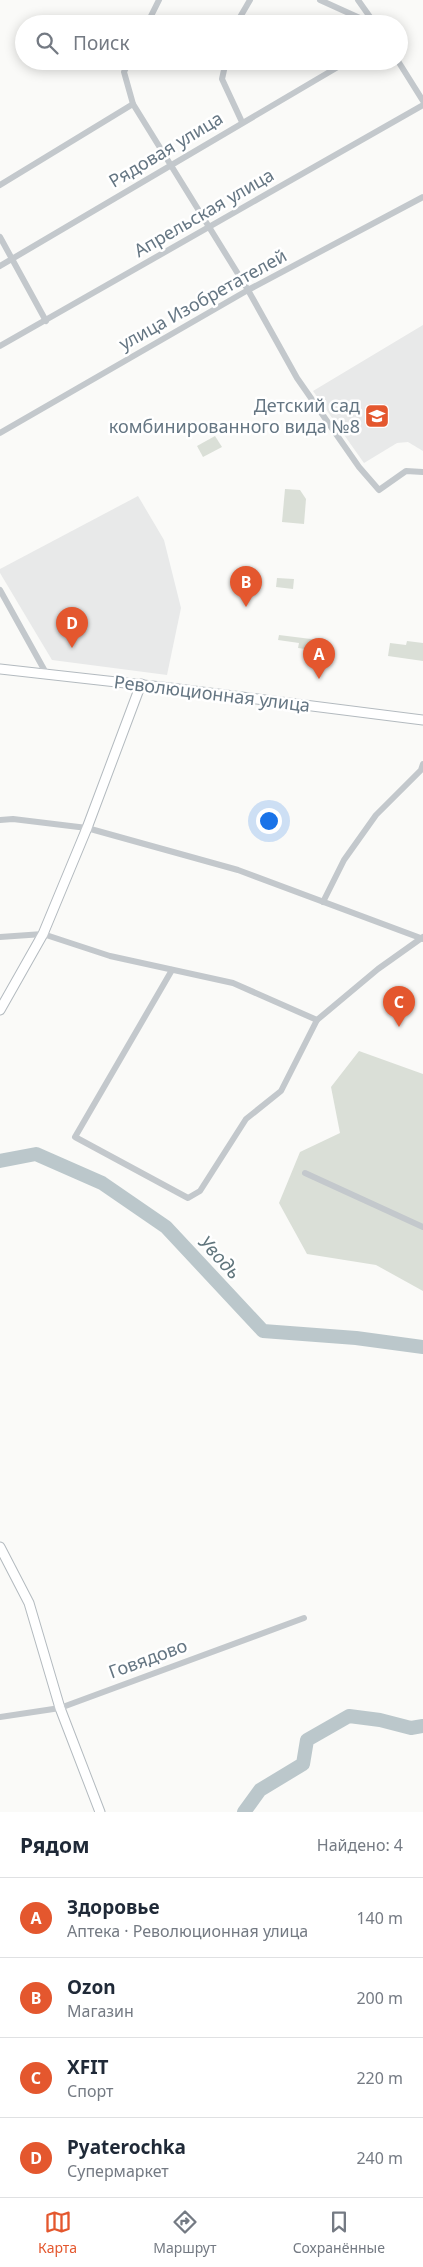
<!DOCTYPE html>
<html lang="ru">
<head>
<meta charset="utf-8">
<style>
	body { margin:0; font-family:"Noto Sans",sans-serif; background:#f2f2f3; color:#1f2937 }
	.you { position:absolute; left:268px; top:820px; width:18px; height:18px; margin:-12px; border:4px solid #fff; border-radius:50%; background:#1a73e8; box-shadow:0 0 0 8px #1a73e833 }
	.badge { display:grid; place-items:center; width:32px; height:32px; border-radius:50%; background:#e4572e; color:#fff; font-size:16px; font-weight:700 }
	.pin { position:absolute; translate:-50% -41px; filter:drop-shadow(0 1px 2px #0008) }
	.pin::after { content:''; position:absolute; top:26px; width:18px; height:15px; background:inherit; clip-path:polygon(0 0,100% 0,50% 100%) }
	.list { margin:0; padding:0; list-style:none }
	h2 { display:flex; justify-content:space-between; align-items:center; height:65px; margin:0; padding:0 20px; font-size:21px }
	h2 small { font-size:16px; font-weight:400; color:#747a83 }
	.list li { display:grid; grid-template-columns:32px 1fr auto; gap:15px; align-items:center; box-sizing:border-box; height:80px; padding:0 20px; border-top:1px solid #e0e1e3 }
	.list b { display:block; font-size:19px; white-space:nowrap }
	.list p { margin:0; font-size:16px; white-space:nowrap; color:#747a83 }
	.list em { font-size:16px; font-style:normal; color:#747a83 }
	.icon { flex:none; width:28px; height:28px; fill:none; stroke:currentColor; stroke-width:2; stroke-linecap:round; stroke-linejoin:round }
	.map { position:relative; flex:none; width:423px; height:1812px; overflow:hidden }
	.search { position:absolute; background:#fff; box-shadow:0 2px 12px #0003; left:15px; right:15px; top:15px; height:55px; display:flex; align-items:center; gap:12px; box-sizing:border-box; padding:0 18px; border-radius:28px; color:#747a83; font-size:19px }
	.sheet { height:385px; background:#fff }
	nav { display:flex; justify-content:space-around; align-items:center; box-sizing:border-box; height:70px; border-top:1px solid #e0e1e3; background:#fff; font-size:14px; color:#747a83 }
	nav a { display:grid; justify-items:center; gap:2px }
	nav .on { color:#e4572e }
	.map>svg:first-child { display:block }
	.built { fill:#e8e9e9 }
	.green { fill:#dadfd7 }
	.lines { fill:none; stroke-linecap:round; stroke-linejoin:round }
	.river { stroke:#bbc7cb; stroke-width:14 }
	.secondary-casing { stroke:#b3babf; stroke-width:11 }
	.minor { stroke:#c3c8cc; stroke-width:6 }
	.secondary { stroke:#fff; stroke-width:9 }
	.labels { text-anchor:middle; stroke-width:5; stroke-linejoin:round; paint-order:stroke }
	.street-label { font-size:18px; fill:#657683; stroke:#fff }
	.poi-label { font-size:18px; fill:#657683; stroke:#fff; text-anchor:end }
	.water-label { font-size:19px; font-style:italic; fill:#60757c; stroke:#fff }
</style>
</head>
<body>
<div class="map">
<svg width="423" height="1812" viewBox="0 0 423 1812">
	<rect width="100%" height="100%" fill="#fafaf8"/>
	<g class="built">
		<path d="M423 325V451L408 442 397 443 364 463 313 391Z"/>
		<path d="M138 496 164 540 181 608 167 675 52 660 0 573V569Z"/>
	</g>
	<g class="green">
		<path d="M215 436 222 447 203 457 197 446Z"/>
		<path d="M285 489 300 490 306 499 304 524 282 522Z"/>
		<path d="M277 578 294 579 293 589 276 587Z"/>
		<path d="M279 635 319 640 318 651 298 648 299 643 278 640Z"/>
		<path d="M407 641 423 643V661L388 656 390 643 406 645Z"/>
		<path d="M359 1051 423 1074V1291L376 1265 307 1254 279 1203 300 1152 340 1133 331 1087Z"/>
	</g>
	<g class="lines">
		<g class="river">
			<path d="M0 1161 36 1154 102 1183 166 1227 263 1331 356 1338 423 1347"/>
			<path d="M244 1812 260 1790 303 1764 307 1740 349 1716 380 1720 411 1728 423 1726"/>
		</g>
		<defs>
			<g id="secondary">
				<path d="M0 669 170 688 423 720"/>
				<path d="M0 1010 43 934 87 828 141 684"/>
				<path d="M0 1547 29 1603 60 1708 100 1812"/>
			</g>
		</defs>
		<use href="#secondary" class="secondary-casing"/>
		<g class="minor">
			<path d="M320 0 373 24"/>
			<path d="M358 0 375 24"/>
			<path d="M147 24 159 0"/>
			<path d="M236 24 250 0"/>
			<path d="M129 61 124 72 133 104 248 290 297 378 359 467 379 490 406 471 423 472"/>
			<path d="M226 61 222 79 242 122"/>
			<path d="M398 61 423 101"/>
			<path d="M0 185 133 104"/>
			<path d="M0 237 46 321"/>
			<path d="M0 266 348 61"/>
			<path d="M0 346 423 105"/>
			<path d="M0 433 248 290 423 197"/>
			<path d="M0 590 46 673"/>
			<path d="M0 820 13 819 87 828 238 870 423 939"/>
			<path d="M323 902 344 860 376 815 421 770 423 764"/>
			<path d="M0 937 43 934 110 956 233 983 317 1020"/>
			<path d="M172 970 75 1137 188 1198 200 1191 246 1119 281 1091 317 1020 378 969 423 937"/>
			<path d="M305 1173 423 1227"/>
			<path d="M0 1717 60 1708 304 1618"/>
		</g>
		<use href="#secondary" class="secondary"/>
	</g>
	<defs>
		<symbol id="school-square" viewBox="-11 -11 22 22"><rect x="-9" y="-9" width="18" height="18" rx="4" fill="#e4572e" stroke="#fff"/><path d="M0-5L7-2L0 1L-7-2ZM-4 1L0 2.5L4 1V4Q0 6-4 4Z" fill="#fff"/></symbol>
	</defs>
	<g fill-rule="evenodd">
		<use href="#school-square" x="363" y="402" width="28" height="28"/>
	</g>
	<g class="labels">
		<g class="street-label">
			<text transform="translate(166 150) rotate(-31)" y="6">Рядовая улица</text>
			<text transform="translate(204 213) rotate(-30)" y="6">Апрельская улица</text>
			<text transform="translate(203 300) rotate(-29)" y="6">улица Изобретателей</text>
			<text transform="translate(212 694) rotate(7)" y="6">Революционная улица</text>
			<text transform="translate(148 1659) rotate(-20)" y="6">Говядово</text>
		</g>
		<g class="poi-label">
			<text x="360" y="412">Детский сад<tspan x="360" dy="21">комбинированного вида №8</tspan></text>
		</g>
		<g class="water-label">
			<text transform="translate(220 1257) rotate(47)" y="7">Уводь</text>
		</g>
	</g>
</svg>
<div class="you"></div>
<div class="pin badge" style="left:319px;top:679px">A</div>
<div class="pin badge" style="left:246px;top:607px">B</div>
<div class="pin badge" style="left:399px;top:1027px">C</div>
<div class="pin badge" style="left:72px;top:648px">D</div>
<div class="search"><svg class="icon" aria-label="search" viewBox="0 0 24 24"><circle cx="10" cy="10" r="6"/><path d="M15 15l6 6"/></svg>Поиск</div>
</div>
<section class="sheet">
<h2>Рядом<small>Найдено: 4</small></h2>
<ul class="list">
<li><span class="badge">A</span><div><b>Здоровье</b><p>Аптека · Революционная улица</p></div><em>140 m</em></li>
<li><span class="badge">B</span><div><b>Ozon</b><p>Магазин</p></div><em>200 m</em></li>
<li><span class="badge">C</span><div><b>XFIT</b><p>Спорт</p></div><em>220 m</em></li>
<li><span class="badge">D</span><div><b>Pyaterochka</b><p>Супермаркет</p></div><em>240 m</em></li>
</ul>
</section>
<nav>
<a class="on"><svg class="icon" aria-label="map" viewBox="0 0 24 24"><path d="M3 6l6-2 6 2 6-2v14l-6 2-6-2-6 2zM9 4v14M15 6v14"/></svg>Карта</a>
<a><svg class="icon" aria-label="directions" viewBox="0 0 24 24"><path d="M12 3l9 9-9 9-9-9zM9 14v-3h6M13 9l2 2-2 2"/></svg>Маршрут</a>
<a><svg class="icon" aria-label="saved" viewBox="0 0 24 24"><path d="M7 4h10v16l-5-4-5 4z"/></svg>Сохранённые</a>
</nav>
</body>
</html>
